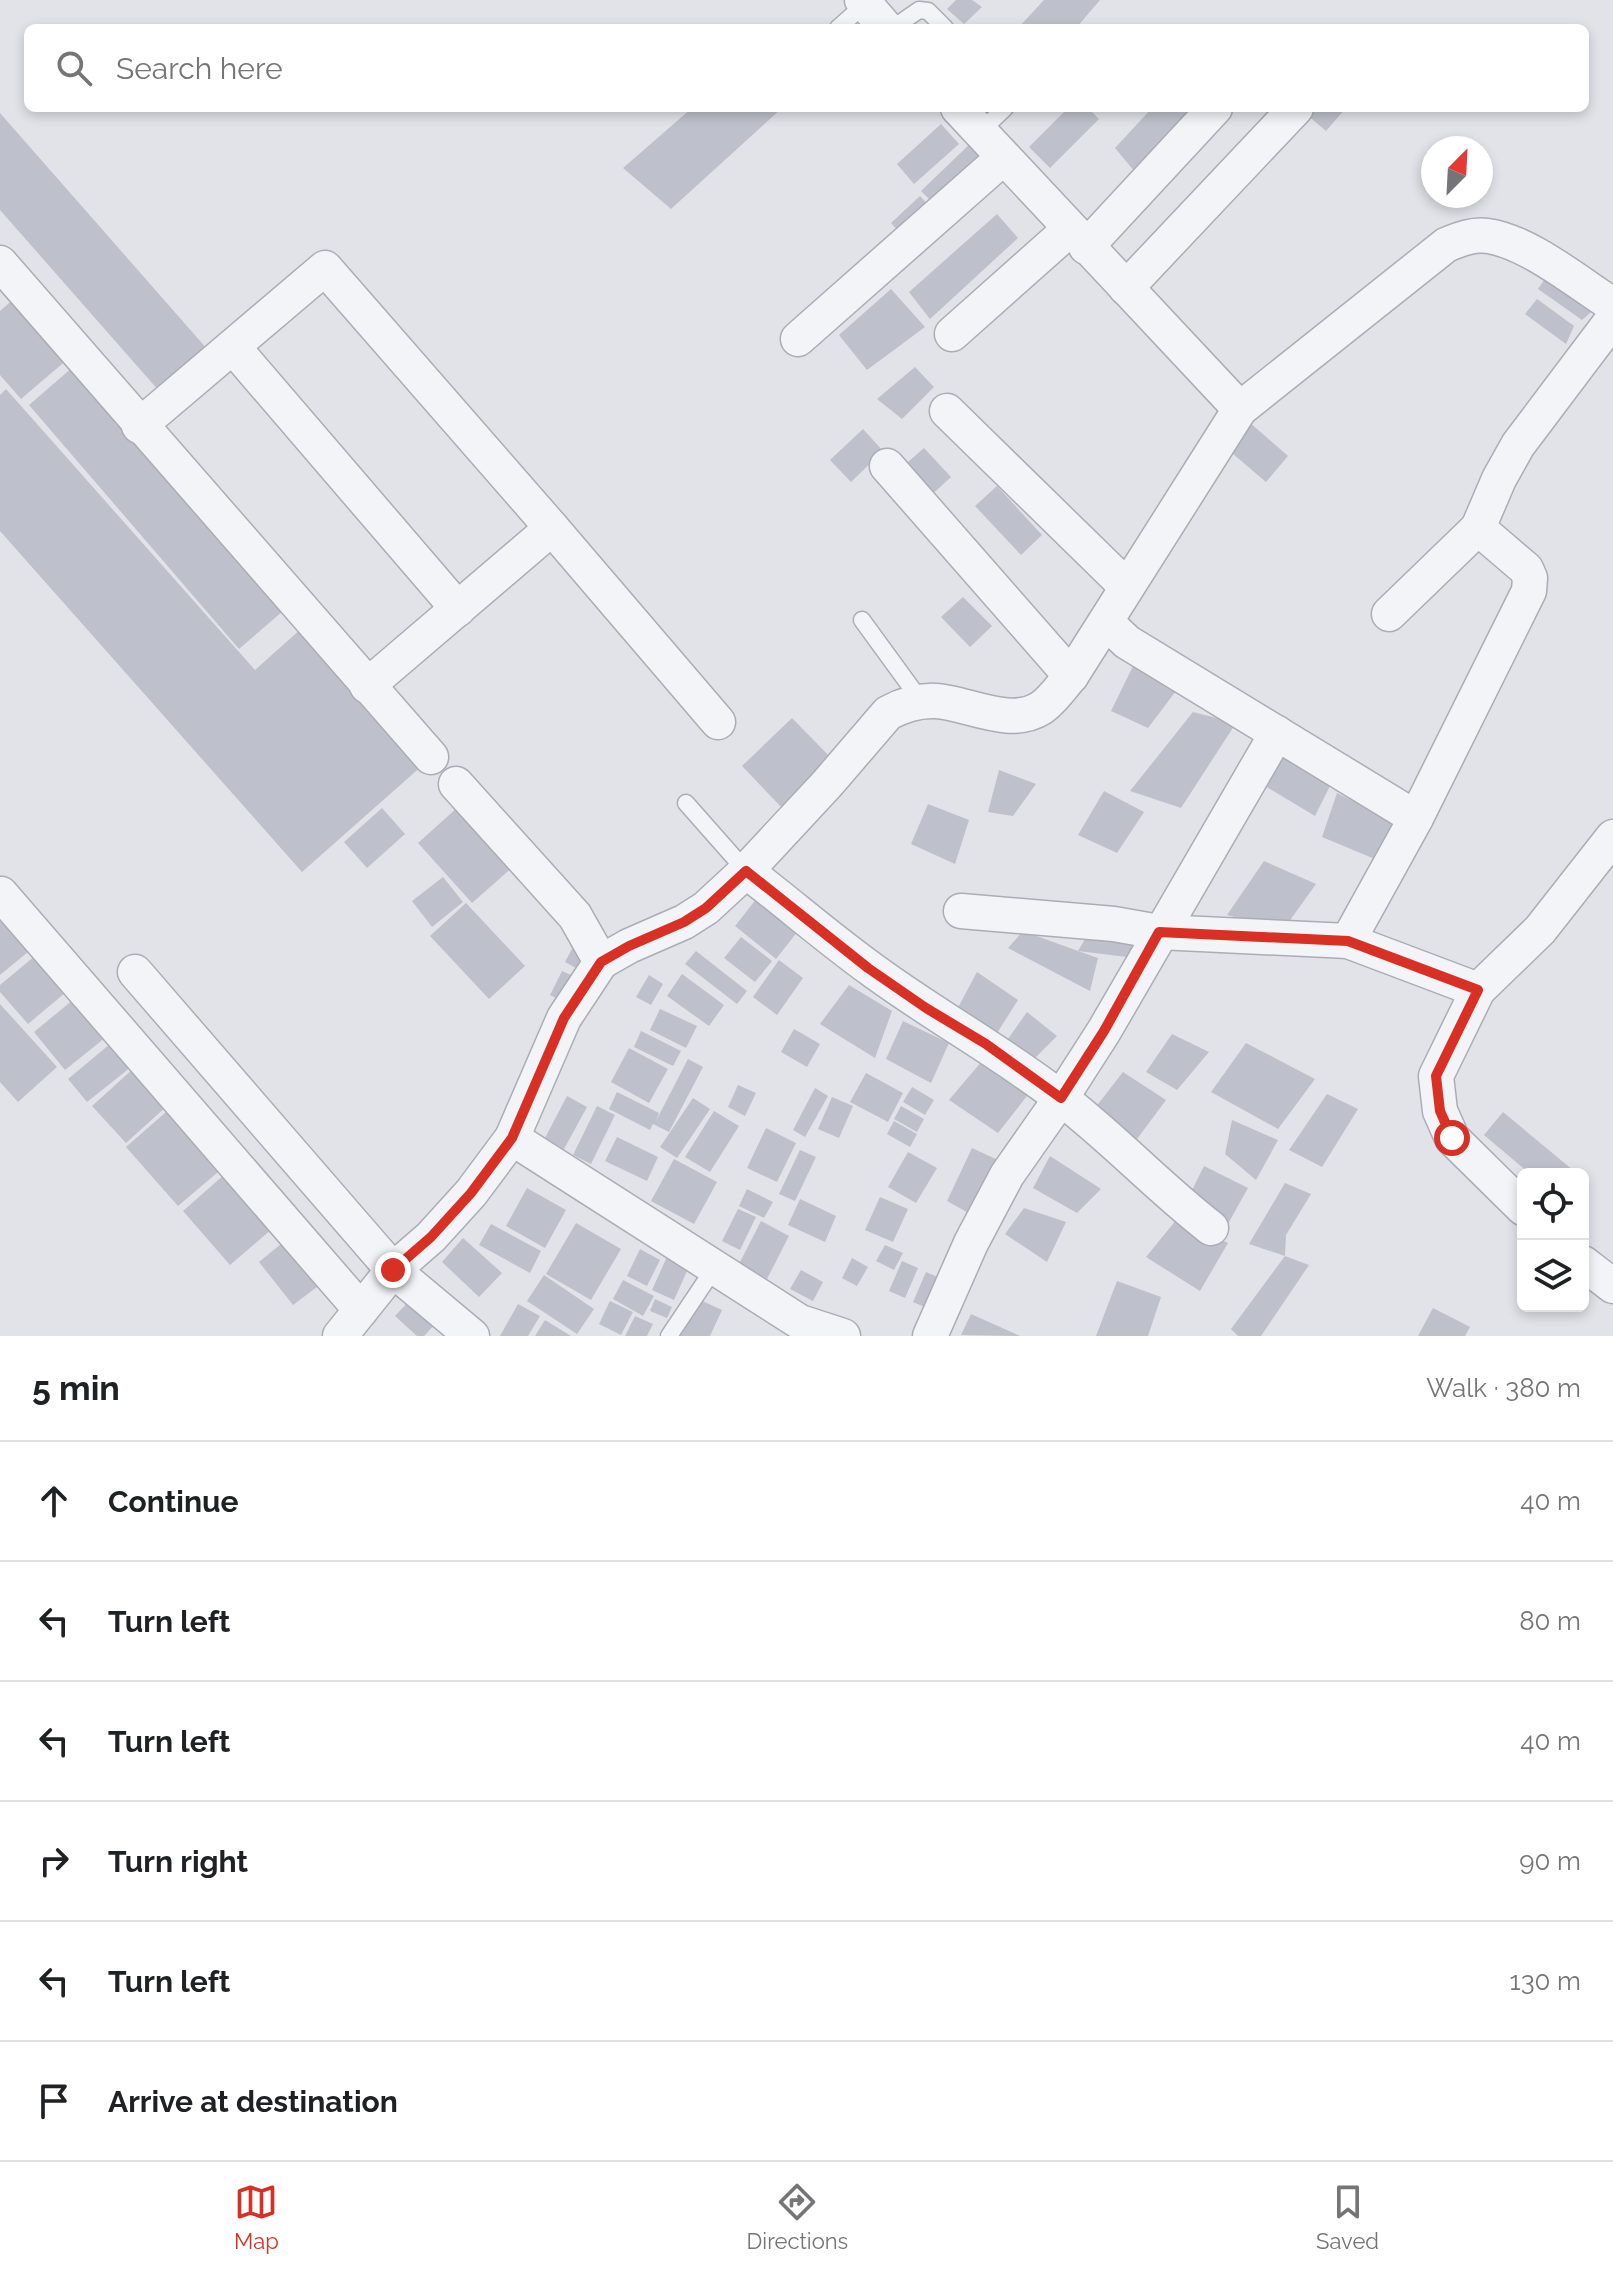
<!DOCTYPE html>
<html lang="en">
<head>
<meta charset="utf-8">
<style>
	body { margin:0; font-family:Raleway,sans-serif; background:#f2f2f2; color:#202124 }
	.controls { position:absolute; right:24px; bottom:24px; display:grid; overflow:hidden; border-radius:12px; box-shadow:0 4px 12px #0003 }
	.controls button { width:72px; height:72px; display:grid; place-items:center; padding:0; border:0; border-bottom:2px solid #e0e0e0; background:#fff; color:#202124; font:40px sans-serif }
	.compass { position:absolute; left:1421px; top:136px; width:72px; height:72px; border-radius:50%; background:#fff; box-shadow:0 4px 12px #0003; rotate:24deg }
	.stop { position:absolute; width:24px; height:24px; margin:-18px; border:6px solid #d93025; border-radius:50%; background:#fff }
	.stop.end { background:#d93025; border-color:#fff; box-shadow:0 2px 8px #0008 }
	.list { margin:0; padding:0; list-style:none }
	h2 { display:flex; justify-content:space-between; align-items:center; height:104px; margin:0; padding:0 32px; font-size:34px }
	h2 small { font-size:26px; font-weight:400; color:#757577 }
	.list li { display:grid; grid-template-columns:52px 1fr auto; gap:24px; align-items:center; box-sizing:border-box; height:120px; padding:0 32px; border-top:2px solid #e0e0e0 }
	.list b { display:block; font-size:30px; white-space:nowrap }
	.list em { font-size:26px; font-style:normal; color:#757577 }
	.icon { flex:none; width:44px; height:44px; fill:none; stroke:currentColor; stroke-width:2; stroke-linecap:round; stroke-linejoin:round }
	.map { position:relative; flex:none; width:1613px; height:1336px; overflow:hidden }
	.search { position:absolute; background:#fff; box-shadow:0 4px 12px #0003; left:24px; right:24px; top:24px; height:88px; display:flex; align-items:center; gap:20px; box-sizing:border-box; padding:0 28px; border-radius:12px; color:#757577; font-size:30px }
	.sheet { height:824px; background:#fff }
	nav { display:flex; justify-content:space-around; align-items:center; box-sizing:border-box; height:112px; border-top:2px solid #e0e0e0; background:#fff; font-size:22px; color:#757577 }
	nav a { display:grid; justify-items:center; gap:4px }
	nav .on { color:#d93025 }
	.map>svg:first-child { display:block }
	.building { fill:#bec1cb }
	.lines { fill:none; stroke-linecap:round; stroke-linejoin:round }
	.service-casing { stroke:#aaadb6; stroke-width:19 }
	.minor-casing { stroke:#aaadb6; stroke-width:37 }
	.service { stroke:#f3f4f7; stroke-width:16 }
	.minor { stroke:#f3f4f7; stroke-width:34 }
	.route { stroke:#d93025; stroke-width:10 }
</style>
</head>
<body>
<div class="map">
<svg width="1613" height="1336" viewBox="0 0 1613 1336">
	<rect width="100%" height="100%" fill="#e1e3e9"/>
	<g class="building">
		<path d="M956 0H972L982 7 964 24 947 9Z"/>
		<path d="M1044 0H1100L1076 28H1018Z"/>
		<path d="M692 108H782L671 209 623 168Z"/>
		<path d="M1068 108H1088L1099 119 1050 168 1029 147Z"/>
		<path d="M1152 108H1195L1135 172 1115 148Z"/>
		<path d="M1312 108H1346L1326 131 1306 114Z"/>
		<path d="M0 113 208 350 160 392 0 210Z"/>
		<path d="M941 124 959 144 914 184 897 164Z"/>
		<path d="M975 139 993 158 940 210 921 191Z"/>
		<path d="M920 196 934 211 905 238 891 223Z"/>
		<path d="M997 214 1018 238 930 319 909 292Z"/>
		<path d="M1548 274 1596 308 1582 320 1538 289Z"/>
		<path d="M891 289 925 327 867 370 839 335Z"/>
		<path d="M17 296 69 358 21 399 0 375V311Z"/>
		<path d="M1537 299 1574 326 1566 344 1525 314Z"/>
		<path d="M73 367 283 611 239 649 29 405Z"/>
		<path d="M915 367 934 387 902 419 877 399Z"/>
		<path d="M6 389 255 670 302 628 424 764 302 872 0 531V395Z"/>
		<path d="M1249 422 1288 456 1266 482 1226 448Z"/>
		<path d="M863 429 883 451 851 482 830 460Z"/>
		<path d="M924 448 951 477 927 499 900 469Z"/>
		<path d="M997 486 1042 535 1021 555 975 506Z"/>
		<path d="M963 597 992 626 970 647 941 617Z"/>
		<path d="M1133 666 1176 691 1148 728 1111 711Z"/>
		<path d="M1193 712 1236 723 1181 808 1130 791Z"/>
		<path d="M792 718 835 762 785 811 742 766Z"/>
		<path d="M1278 755 1331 784 1315 816 1260 783Z"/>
		<path d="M999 770 1036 784 1013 816 988 812Z"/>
		<path d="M1104 791 1144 812 1117 853 1078 835Z"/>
		<path d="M1337 793 1398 824 1382 862 1322 837Z"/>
		<path d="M928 804 969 820 955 864 911 844Z"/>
		<path d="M459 806 514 866 472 903 418 843Z"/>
		<path d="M382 808 405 834 367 868 344 842Z"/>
		<path d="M1264 861 1316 884 1283 930 1227 915Z"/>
		<path d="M443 877 463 902 432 927 412 901Z"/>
		<path d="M761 893 802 926 776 959 735 926Z"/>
		<path d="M466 903 525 966 489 999 430 936Z"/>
		<path d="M0 907 34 947 0 975Z"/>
		<path d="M1023 931 1078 951 1088 934 1141 936 1127 957 1078 951 1098 958 1090 991 1008 948Z"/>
		<path d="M741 937 772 961 755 982 724 958Z"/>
		<path d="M574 945 592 955 583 972 565 962Z"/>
		<path d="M41 951 72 987 28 1024 0 992V985Z"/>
		<path d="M696 951 747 991 737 1004 685 964Z"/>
		<path d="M779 960 803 978 777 1015 753 997Z"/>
		<path d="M562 971 580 979 567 1004 550 995Z"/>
		<path d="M977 972 1018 1000 992 1041 954 1015Z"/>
		<path d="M682 974 724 1005 709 1026 667 996Z"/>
		<path d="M649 975 663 984 651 1005 636 997Z"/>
		<path d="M849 985 892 1011 875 1058 820 1024Z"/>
		<path d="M79 995 111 1033 65 1070 34 1032Z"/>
		<path d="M0 1004 57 1067 18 1102 0 1082Z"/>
		<path d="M660 1009 697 1026 686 1048 650 1030Z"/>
		<path d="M1027 1012 1057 1036 1032 1061 1003 1046Z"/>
		<path d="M903 1021 949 1043 931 1083 886 1059Z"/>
		<path d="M794 1029 820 1044 807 1067 781 1052Z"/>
		<path d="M641 1031 681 1051 673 1066 634 1047Z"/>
		<path d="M1172 1034 1209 1052 1177 1090 1146 1072Z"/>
		<path d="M116 1039 136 1063 87 1102 68 1079Z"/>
		<path d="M1246 1043 1315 1079 1278 1129 1211 1092Z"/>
		<path d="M629 1048 668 1069 649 1103 611 1082Z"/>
		<path d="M688 1059 703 1067 669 1132 653 1124 650 1130 609 1109 617 1092 659 1113 656 1121Z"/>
		<path d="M982 1061 1030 1092 998 1133 949 1100Z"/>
		<path d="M133 1069 167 1106 126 1143 92 1106Z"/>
		<path d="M1123 1072 1166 1100 1137 1139 1095 1108Z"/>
		<path d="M866 1073 903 1093 888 1122 850 1102Z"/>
		<path d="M738 1085 756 1093 745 1116 728 1107Z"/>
		<path d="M912 1087 934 1100 925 1115 903 1102Z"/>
		<path d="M815 1088 828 1096 805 1137 793 1130Z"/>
		<path d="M1327 1094 1358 1109 1322 1167 1289 1150Z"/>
		<path d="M567 1096 587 1107 564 1149 545 1138Z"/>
		<path d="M832 1097 853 1106 839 1138 818 1129Z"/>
		<path d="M693 1098 710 1109 677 1158 660 1147Z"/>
		<path d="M597 1106 615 1115 591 1164 573 1155Z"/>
		<path d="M901 1106 924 1119 917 1132 894 1119Z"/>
		<path d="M714 1111 739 1126 710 1172 685 1157Z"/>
		<path d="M166 1112 218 1172 178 1206 126 1147Z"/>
		<path d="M1503 1112 1574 1171 1571 1174H1530L1484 1135Z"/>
		<path d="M1232 1120 1278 1140 1256 1180 1225 1154Z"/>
		<path d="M894 1121 917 1134 910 1147 887 1134Z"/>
		<path d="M766 1128 796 1143 777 1182 747 1168Z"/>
		<path d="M617 1137 658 1157 647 1181 605 1161Z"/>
		<path d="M972 1148 998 1160 972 1215 947 1201Z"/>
		<path d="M800 1150 816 1157 795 1201 779 1194Z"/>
		<path d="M908 1152 937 1168 916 1203 888 1187Z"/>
		<path d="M1050 1156 1101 1189 1077 1213 1033 1188Z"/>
		<path d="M674 1159 717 1182 694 1224 651 1201Z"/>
		<path d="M1204 1166 1248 1188 1224 1231 1184 1206Z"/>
		<path d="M225 1174 272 1229 230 1265 183 1211Z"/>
		<path d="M1285 1183 1311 1194 1286 1235 1285 1256 1249 1244Z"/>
		<path d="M527 1188 566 1210 545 1248 506 1226Z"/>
		<path d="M747 1189 773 1202 764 1218 739 1206Z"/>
		<path d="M880 1197 908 1209 893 1242 865 1230Z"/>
		<path d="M800 1199 836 1216 825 1242 788 1225Z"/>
		<path d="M1024 1208 1066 1222 1047 1262 1005 1234Z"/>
		<path d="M738 1209 756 1217 740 1250 722 1241Z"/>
		<path d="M1177 1219 1228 1243 1200 1291 1146 1257Z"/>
		<path d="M761 1221 789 1236 767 1279 739 1264Z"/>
		<path d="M576 1223 621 1249 591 1300 546 1274Z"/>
		<path d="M491 1224 541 1251 530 1273 479 1245Z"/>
		<path d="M463 1238 502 1273 479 1297 442 1262Z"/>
		<path d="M286 1240 321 1284 293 1305 259 1262Z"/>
		<path d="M885 1245 903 1253 894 1270 876 1261Z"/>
		<path d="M640 1249 660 1260 647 1286 627 1276Z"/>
		<path d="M670 1250 692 1260 674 1300 652 1290Z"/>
		<path d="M1285 1256 1309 1265 1261 1336H1238L1231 1329Z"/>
		<path d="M852 1258 868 1267 857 1286 842 1278Z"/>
		<path d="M902 1261 918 1268 905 1298 889 1291Z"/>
		<path d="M801 1270 823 1282 813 1301 790 1289Z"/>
		<path d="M926 1272 942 1279 929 1309 913 1302Z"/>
		<path d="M544 1275 594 1309 577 1334 527 1301Z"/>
		<path d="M623 1280 654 1296 643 1316 613 1299Z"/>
		<path d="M1117 1281 1161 1297 1148 1336H1096Z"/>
		<path d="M696 1298 722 1310 710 1336H679Z"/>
		<path d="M411 1299 437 1322 424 1336H417L395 1316Z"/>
		<path d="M655 1299 672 1307 667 1318 650 1311Z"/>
		<path d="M610 1301 633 1312 621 1335 599 1324Z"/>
		<path d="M518 1304 540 1316 528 1336H500Z"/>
		<path d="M1433 1308 1470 1327 1465 1336H1418Z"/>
		<path d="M971 1314 1020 1336 961 1335Z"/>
		<path d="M635 1316 653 1324 647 1336H625Z"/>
		<path d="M545 1320 571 1336H535Z"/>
	</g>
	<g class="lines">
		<defs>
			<g id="service">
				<path d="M838 28 865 4"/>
				<path d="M893 28 919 10 928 11 945 28"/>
				<path d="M980 132 1005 108"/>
				<path d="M862 620 921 701"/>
				<path d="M686 803 746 871"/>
				<path d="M669 1336 715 1267"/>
			</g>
			<g id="minor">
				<path d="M862 0 886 28"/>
				<path d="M958 108 1240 409"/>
				<path d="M1086 247 1215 108"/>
				<path d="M0 263 431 757"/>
				<path d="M1126 288 1296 108"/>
				<path d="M952 334 1070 229"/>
				<path d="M798 339 1003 158"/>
				<path d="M233 347 458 609"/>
				<path d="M947 411 1126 586"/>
				<path d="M139 426 325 268 552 528 367 686"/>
				<path d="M887 466 1071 676"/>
				<path d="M552 528 718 722"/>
				<path d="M1389 614 1478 528"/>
				<path d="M1106 622 1127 642 1416 818"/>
				<path d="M456 784 575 916 601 962"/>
				<path d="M746 871C788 903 828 938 871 969 932 1014 998 1050 1058 1096 1111 1136 1158 1187 1211 1228"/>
				<path d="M1 894 361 1310"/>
				<path d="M961 911 1114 924 1159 932 1348 941 1478 990"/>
				<path d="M1348 941 1416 818 1529 591 1530 578 1526 569 1478 528 1499 479 1518 445 1613 319"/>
				<path d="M135 972 393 1270 472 1336"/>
				<path d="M512 1138 800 1322 843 1336"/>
				<path d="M1523 1208 1452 1138 1440 1111 1436 1076 1478 990 1540 930 1613 837"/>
				<path d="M1583 1263 1613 1286"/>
				<path d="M340 1336 393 1270 431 1237 471 1193 512 1138 564 1018 601 962 629 946 684 922 706 908 746 871 827 784 888 713C903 705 919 700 936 701 968 703 1010 728 1041 708 1052 701 1062 686 1071 676L1240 409 1446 245C1460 239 1473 234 1488 236 1529 242 1578 283 1613 305"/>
				<path d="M930 1336 971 1243 1007 1175 1061 1098 1104 1031 1277 733"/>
			</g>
		</defs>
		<use href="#service" class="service-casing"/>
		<use href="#minor" class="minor-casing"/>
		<use href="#service" class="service"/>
		<use href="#minor" class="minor"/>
	</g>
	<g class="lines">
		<path class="route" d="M393 1270 431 1237 471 1193 512 1138 564 1018 601 962 629 946 684 922 706 908 746 871 868 968 926 1008 986 1044 1061 1098 1104 1031 1159 932 1348 941 1478 990 1436 1076 1440 1111 1452 1138"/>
	</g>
</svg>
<div class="controls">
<button><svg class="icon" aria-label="locate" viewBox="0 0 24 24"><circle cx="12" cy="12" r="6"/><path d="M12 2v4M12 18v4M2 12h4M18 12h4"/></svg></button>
<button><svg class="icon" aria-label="layers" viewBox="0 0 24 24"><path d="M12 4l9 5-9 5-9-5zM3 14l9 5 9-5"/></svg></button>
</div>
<svg class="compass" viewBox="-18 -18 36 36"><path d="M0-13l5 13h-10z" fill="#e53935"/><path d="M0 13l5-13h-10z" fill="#757577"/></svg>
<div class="stop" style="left:1452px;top:1138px"></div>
<div class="stop end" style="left:393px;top:1270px"></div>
<div class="search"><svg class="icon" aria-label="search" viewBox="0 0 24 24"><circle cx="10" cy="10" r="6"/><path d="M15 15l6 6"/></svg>Search here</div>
</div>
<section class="sheet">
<h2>5 min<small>Walk · 380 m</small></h2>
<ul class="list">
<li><svg class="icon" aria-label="ahead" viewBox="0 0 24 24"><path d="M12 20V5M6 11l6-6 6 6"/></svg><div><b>Continue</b></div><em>40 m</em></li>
<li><svg class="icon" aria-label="left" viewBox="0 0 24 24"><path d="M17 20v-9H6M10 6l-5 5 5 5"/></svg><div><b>Turn left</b></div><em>80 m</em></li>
<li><svg class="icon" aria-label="left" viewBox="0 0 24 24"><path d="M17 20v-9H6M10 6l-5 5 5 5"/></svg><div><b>Turn left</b></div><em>40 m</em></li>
<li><svg class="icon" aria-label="right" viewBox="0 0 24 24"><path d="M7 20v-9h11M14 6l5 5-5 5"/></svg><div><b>Turn right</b></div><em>90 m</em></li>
<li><svg class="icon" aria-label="left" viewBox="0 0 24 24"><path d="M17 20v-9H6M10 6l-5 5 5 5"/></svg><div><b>Turn left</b></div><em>130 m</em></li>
<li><svg class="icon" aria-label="arrive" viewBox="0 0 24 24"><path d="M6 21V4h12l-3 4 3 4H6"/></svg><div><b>Arrive at destination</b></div></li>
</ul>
</section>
<nav>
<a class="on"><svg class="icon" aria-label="map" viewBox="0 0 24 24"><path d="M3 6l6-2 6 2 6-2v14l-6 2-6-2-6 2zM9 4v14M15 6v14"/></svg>Map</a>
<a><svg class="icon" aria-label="directions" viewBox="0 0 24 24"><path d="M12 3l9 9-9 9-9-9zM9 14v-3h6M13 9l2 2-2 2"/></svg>Directions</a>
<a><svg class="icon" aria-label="saved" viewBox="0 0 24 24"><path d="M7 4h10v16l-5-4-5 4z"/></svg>Saved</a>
</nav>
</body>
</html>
